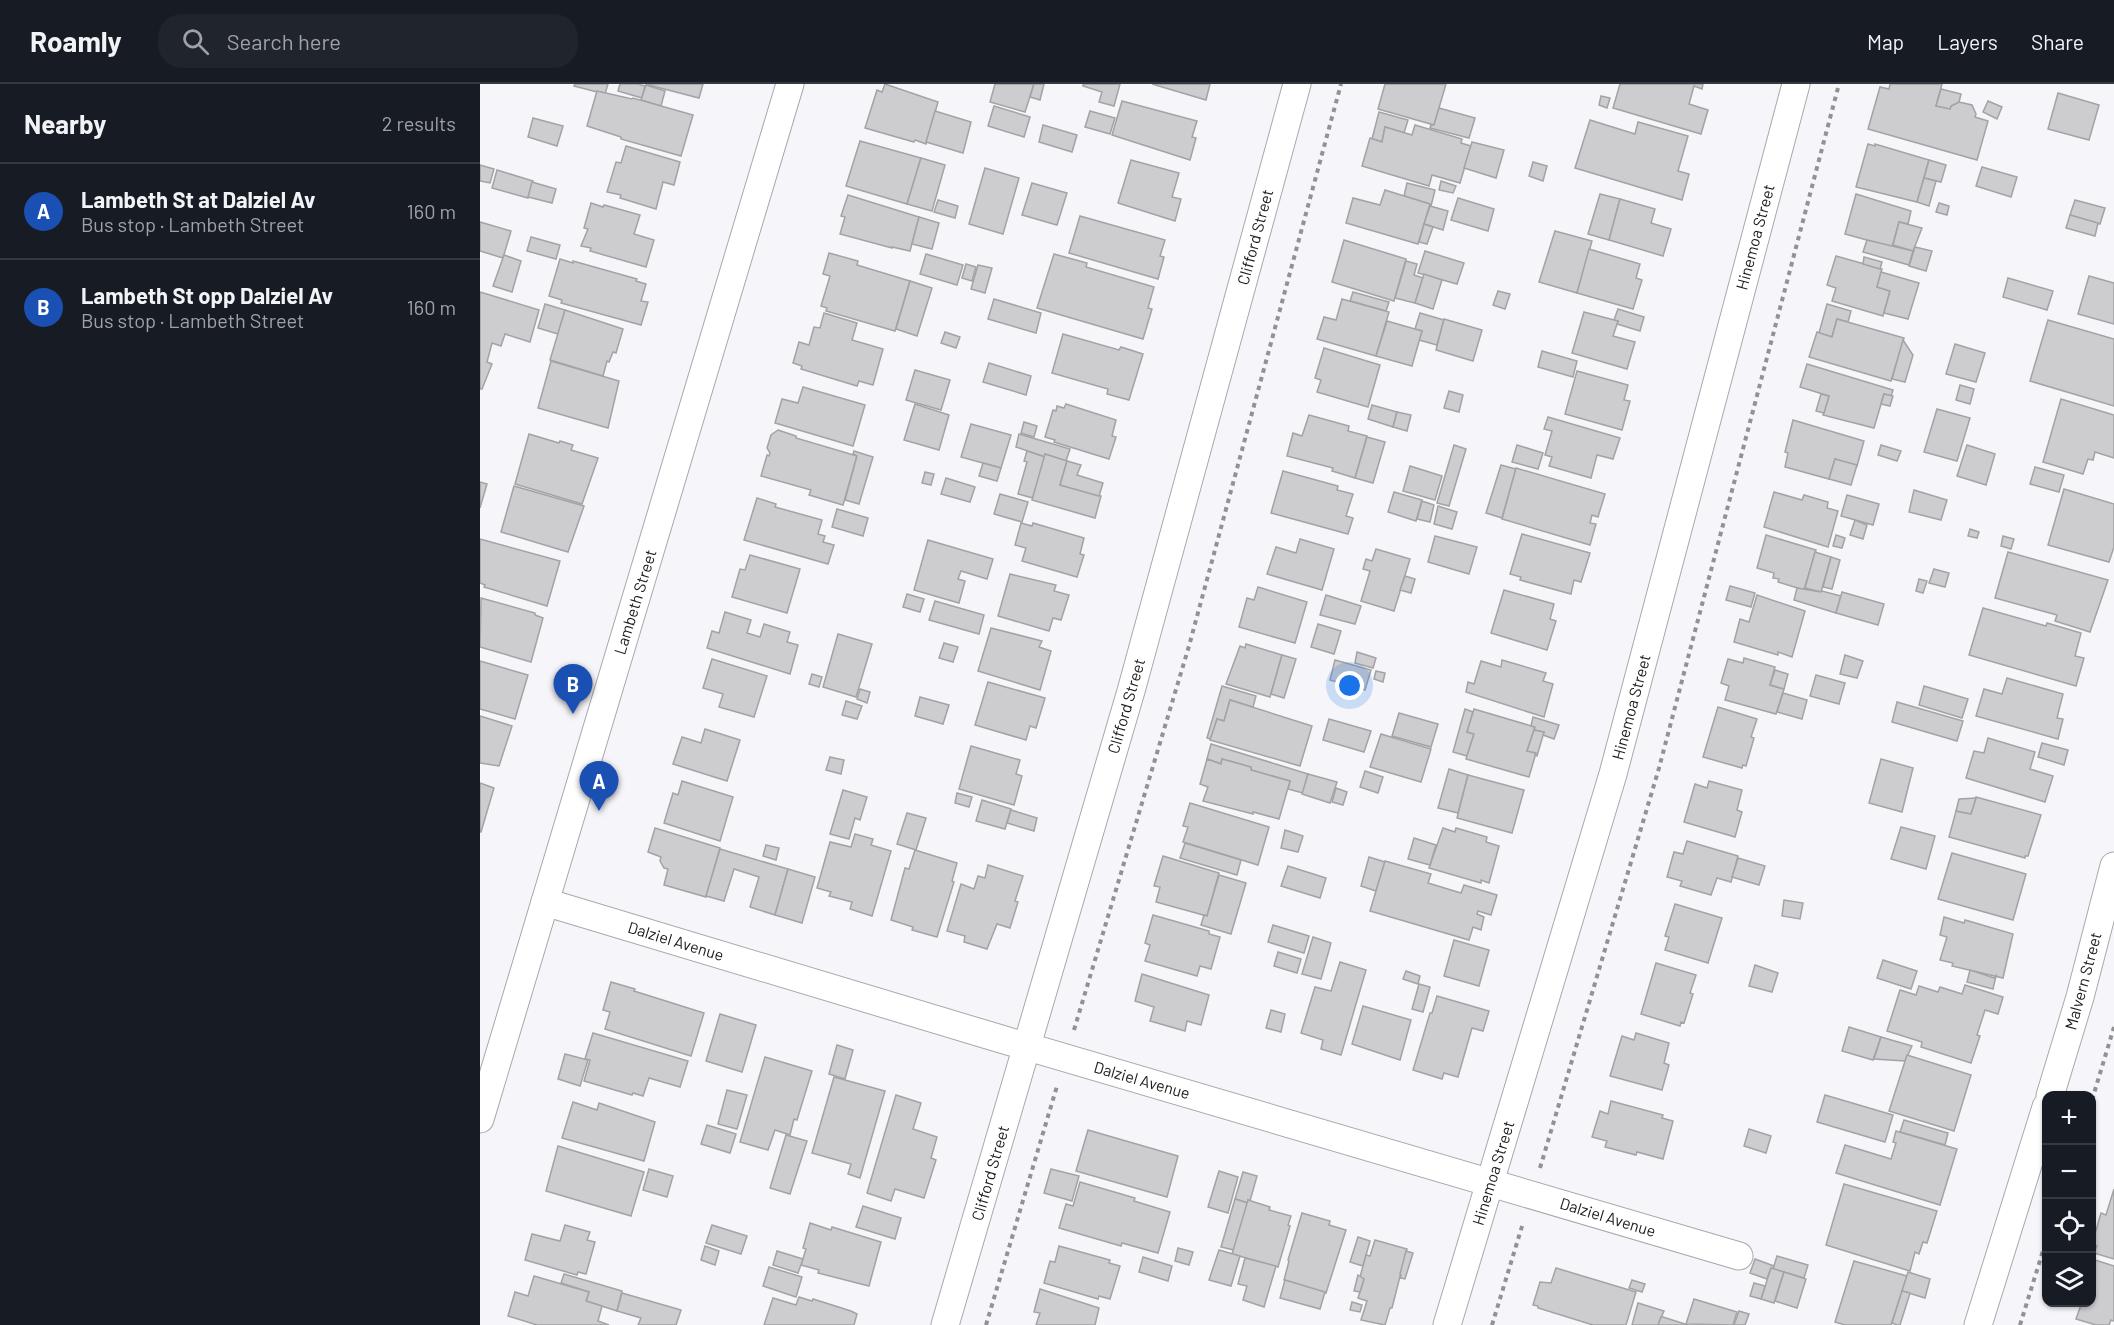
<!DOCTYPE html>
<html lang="en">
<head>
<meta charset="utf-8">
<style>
	body { margin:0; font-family:Barlow,sans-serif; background:#20242c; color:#f1f3f6 }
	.controls { position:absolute; right:18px; bottom:18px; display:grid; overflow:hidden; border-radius:12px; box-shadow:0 2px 4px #0004 }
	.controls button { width:54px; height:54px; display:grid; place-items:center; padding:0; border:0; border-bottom:2px solid #363941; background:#171b24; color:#f1f3f6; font:30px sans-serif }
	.you { position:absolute; left:870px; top:602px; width:21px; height:21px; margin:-15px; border:4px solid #fff; border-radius:50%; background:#1a73e8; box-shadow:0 0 0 9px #1a73e833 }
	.badge { display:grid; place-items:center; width:39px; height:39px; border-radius:50%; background:#7750c9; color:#fff; font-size:20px; font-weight:700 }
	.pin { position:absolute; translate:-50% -50px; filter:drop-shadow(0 2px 3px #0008) }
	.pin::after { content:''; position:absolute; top:32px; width:21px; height:18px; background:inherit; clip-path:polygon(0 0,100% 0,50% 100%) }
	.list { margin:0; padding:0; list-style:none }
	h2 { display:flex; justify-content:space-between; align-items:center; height:78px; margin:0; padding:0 24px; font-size:26px }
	h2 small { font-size:20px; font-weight:400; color:#9ea1a6 }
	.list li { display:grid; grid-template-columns:39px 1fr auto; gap:18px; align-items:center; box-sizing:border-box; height:96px; padding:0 24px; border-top:2px solid #363941 }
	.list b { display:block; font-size:22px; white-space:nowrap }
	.list p { margin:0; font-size:20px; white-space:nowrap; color:#9ea1a6 }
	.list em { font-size:20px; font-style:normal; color:#9ea1a6 }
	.icon { flex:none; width:33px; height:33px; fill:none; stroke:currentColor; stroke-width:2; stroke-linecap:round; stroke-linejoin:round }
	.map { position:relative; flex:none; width:1634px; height:1241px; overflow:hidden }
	header { display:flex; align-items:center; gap:36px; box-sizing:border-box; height:84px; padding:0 30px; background:#171b24; border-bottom:2px solid #363941 }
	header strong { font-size:28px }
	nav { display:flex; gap:33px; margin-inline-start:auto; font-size:21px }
	.search { width:420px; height:54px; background:#20242c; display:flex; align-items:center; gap:15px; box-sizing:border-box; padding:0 21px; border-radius:24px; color:#9ea1a6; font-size:22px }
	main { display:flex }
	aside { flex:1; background:#171b24 }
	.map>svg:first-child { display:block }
	.building { fill:#cdcccf; stroke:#a3a2a5; stroke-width:1.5 }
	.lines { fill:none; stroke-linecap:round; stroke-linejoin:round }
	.minor-casing { stroke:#a9a8ac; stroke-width:29 }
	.path { stroke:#929194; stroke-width:4; stroke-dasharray:4.5 4.5; stroke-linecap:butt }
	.minor { stroke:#fff; stroke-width:27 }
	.labels { text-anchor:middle; stroke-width:4.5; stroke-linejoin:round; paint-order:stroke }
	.street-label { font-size:16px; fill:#1c1b1d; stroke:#fff }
</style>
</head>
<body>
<header>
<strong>Roamly</strong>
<div class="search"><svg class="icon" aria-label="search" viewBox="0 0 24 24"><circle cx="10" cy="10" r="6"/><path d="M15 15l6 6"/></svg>Search here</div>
<nav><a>Map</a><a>Layers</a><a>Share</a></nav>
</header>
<main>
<aside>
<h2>Nearby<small>2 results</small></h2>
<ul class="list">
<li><span class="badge" style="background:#1a4fb4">A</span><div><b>Lambeth St at Dalziel Av</b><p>Bus stop · Lambeth Street</p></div><em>160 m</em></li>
<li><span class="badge" style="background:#1a4fb4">B</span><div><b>Lambeth St opp Dalziel Av</b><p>Bus stop · Lambeth Street</p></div><em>160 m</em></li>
</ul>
</aside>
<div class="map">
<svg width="1634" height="1241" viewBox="0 0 1634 1241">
	<rect width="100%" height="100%" fill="#f6f5f9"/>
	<g class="building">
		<path d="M95 0H128L125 10 94 2Z"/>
		<path d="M140 0H158L165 2 162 14 138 7Z"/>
		<path d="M165 0H223L219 14Z"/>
		<path d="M405 0 458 18 446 60 435 56 434 58 385 44 397 6 402 8Z"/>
		<path d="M515 0H554L545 28 510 18Z"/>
		<path d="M554 0H564L560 16 550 13Z"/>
		<path d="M603 0H640L634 22 619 18 622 8 603 2Z"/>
		<path d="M672 0H730L726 16Z"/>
		<path d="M905 0H966L954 41 898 25Z"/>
		<path d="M1140 0H1223L1222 5 1214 2 1209 20 1228 26 1221 50 1133 24Z"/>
		<path d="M1410 0H1462L1456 22 1470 25 1471 22 1479 18 1492 21 1496 30 1495 33 1508 37 1497 76 1388 45 1400 3 1409 5Z"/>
		<path d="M166 1 185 7 181 22 161 16Z"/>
		<path d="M1461 5 1481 10 1479 18 1471 22 1470 25 1456 22Z"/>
		<path d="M117 7 152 15 153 14 213 31 201 72 141 55V53L107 42Z"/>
		<path d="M1578 9 1619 21 1609 56 1568 45Z"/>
		<path d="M1121 12 1130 14 1127 24 1119 21Z"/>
		<path d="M642 17 717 37 712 53 716 54 710 76 632 51Z"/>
		<path d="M1508 17 1522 23 1517 35 1503 28Z"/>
		<path d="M514 22 550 33 544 53 508 42Z"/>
		<path d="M959 24 995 34 989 54 950 44 951 41H954Z"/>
		<path d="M455 27 491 38 483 69 446 58Z"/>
		<path d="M610 27 635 34 630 50 605 43Z"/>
		<path d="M899 28 928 36 924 49 905 43 902 58 892 55Z"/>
		<path d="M53 34 83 42 77 62 48 53Z"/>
		<path d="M1110 36 1155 50 1158 38 1208 52 1198 87 1209 90 1202 116 1095 84Z"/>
		<path d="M563 41 597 51 592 68 559 58Z"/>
		<path d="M935 41 982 55 981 59 991 62 980 99 952 91 949 102 882 82 890 54 902 58 905 43 932 51Z"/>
		<path d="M380 57 441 74 427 120 366 102Z"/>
		<path d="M992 58 1024 66 1016 94 984 84Z"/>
		<path d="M1388 60 1395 62V60L1449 76 1437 118 1376 103Z"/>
		<path d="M146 62 200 78 194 101 183 98 176 125 140 114 141 111 127 108 136 78 141 79Z"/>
		<path d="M441 74 465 81 452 127 427 120Z"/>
		<path d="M651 76 699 89 692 113 701 115 695 137 638 119Z"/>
		<path d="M1449 76 1466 81 1461 98 1444 94Z"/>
		<path d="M1053 78 1067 82 1063 97 1049 92Z"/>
		<path d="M0 81 14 85 10 99 0 97Z"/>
		<path d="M1502 83 1537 93 1531 113 1496 102Z"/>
		<path d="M505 84 539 94 523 150 489 140Z"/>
		<path d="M17 86 53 97 48 114 12 104Z"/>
		<path d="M1444 94 1456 97 1449 122 1437 118Z"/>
		<path d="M961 97 976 102 973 109 959 106Z"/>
		<path d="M52 98 76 105 72 119 48 113Z"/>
		<path d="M552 99 587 109 577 141 542 131Z"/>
		<path d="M927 99 955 106 951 122 950 120 924 112Z"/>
		<path d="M905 106 950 120 938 160 866 139 873 114 900 121Z"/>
		<path d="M1120 110 1140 115 1129 156 1108 150Z"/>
		<path d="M1376 110 1431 127 1428 140 1419 138 1412 163 1365 150Z"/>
		<path d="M368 111 439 133 430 167 412 163V164L360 150 365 133 361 132Z"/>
		<path d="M978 114 1014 125 1008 147 971 136Z"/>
		<path d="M1140 115 1175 125 1171 139 1191 145 1183 172 1129 156Z"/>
		<path d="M458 116 478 122 475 134 454 128Z"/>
		<path d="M1595 116 1625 124 1620 140 1590 131Z"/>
		<path d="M111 119 123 123 124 121 160 131 154 150 174 156 166 183 110 167 111 164 101 162 108 145 104 144Z"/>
		<path d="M1459 119 1469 122 1467 131 1456 128Z"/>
		<path d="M950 122 968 127 963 146 944 140Z"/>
		<path d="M1590 131 1618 139 1615 152 1586 144Z"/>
		<path d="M600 132 685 156 680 172 684 173 678 195 589 169Z"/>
		<path d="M439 133 459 139 452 165 432 160Z"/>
		<path d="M0 138 31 147 23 174 0 167Z"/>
		<path d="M1419 138 1442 144 1433 167 1413 161Z"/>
		<path d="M944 140 953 143 947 160 939 158Z"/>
		<path d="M1075 147 1112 157 1097 209 1059 198Z"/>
		<path d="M51 153 80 161 76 175 47 167Z"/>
		<path d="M864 156 926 175 914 217 852 198Z"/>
		<path d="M1387 156 1433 167 1429 181 1383 168Z"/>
		<path d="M1435 163 1452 167 1446 187 1429 182Z"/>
		<path d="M1109 165 1160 180 1156 194 1162 196 1153 225 1097 209Z"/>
		<path d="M945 167 984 179 977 200 938 189Z"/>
		<path d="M349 169 378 177 377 181 430 197 415 247 346 227 347 224 341 222 350 192 343 190Z"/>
		<path d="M446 170 483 181 477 201 440 190Z"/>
		<path d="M574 170 607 179 606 183 674 203 668 224 672 225 663 255 557 224Z"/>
		<path d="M24 171 41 177 32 208 13 202Z"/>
		<path d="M1356 172 1402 185 1397 203 1410 207 1403 232 1352 217 1356 204 1347 201Z"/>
		<path d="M1384 173 1402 178 1400 185 1383 180Z"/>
		<path d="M80 175 93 179V177L157 195 156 197 166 200 161 217 168 218 161 241 81 219 82 216 69 212Z"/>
		<path d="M926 177 937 180 934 191 943 194 935 219 915 214Z"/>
		<path d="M486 180 496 183 492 197 482 194Z"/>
		<path d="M498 181 512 184 505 209 491 205Z"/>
		<path d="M1401 188 1439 199 1428 235 1404 229 1410 207 1397 203Z"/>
		<path d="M944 190 962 196 953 225 935 219Z"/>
		<path d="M1609 192 1634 199V240L1598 230Z"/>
		<path d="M1528 194 1573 207 1567 226 1523 213Z"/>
		<path d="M430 197 452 204 437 252 416 245Z"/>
		<path d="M1018 207 1030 210 1025 225 1013 221Z"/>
		<path d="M0 208 59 226 50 258 25 250 21 262 12 259 7 278 12 280 2 305H0Z"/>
		<path d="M873 208 909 218 906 227 870 217Z"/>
		<path d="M514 215 561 229 556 249 508 235Z"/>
		<path d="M862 215 909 228 896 272 837 255 844 233 856 236Z"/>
		<path d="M65 220 85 226 78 250 58 244Z"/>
		<path d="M1347 220 1371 227 1368 238 1357 235 1352 253 1339 249Z"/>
		<path d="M1138 225 1164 233 1160 247 1137 240 1138 237 1134 236Z"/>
		<path d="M85 226 143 245 136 269 133 268 129 278 127 277 123 292 70 276Z"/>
		<path d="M1104 228 1138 237 1133 252 1155 258 1147 285 1092 269Z"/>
		<path d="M344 229 377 239 372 256 403 265 393 301 379 297 377 302 321 285 322 282 313 279 319 258 329 261 334 243 340 244Z"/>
		<path d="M940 229 964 236 957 261 939 256 942 247 935 245Z"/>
		<path d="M964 235 1002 246 993 277 956 266Z"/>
		<path d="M1357 235 1424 254 1411 297 1329 273 1337 248 1352 253Z"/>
		<path d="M1568 236 1634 255V322L1550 297Z"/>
		<path d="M907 237 942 247 932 282 896 272Z"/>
		<path d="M465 248 480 253 476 264 461 259Z"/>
		<path d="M583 250 639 266 641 263 663 270 649 316 627 310 628 305 572 289Z"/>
		<path d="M1423 256 1433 271 1425 298 1412 295Z"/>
		<path d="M1475 260 1505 269 1496 298 1466 290Z"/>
		<path d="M844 264 900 281 888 323 837 308 841 296 835 294Z"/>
		<path d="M1062 267 1097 277 1093 293 1058 283Z"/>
		<path d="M71 277 139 297 128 344 58 324Z"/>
		<path d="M509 279 551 292 546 311 503 298Z"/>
		<path d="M1327 280 1413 306 1411 312 1404 310 1394 344 1343 331 1349 312 1320 303Z"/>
		<path d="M435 286 470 296 461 326 426 316Z"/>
		<path d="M1097 287 1148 301 1144 316 1150 317 1142 346 1085 330Z"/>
		<path d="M1480 301 1494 305 1490 320 1476 316Z"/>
		<path d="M323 303 385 321 373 362 295 339 302 315 318 319Z"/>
		<path d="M969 307 983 311 979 328 964 324Z"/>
		<path d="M1341 310 1349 312 1344 329 1336 327Z"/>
		<path d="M1404 310 1413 312 1410 322 1401 320Z"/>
		<path d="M1581 315 1634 331V374L1615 368 1613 376 1608 375 1603 390 1563 378Z"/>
		<path d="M435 320 469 331 459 366 424 356Z"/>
		<path d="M586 320 636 336 632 352 636 353 629 375 574 358 575 356 565 353 573 326 576 327 577 322 584 324Z"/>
		<path d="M892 321 917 328 913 343 888 335Z"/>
		<path d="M1457 325 1490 334 1477 377 1444 368Z"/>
		<path d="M917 328 931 331 927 347 913 343Z"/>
		<path d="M829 331 869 342 868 347 887 352 875 394 852 387 853 384 807 372 813 349 822 352Z"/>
		<path d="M1068 333 1140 354 1133 375 1117 371 1111 394 1069 382 1072 373 1065 371 1072 347 1064 345Z"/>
		<path d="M1313 336 1384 357 1377 382 1355 375 1349 395 1305 383 1308 369 1305 368Z"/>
		<path d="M544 338 557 342 554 353 541 349Z"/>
		<path d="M491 340 531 351 521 384 481 373Z"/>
		<path d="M298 346 316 352V354L377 372 363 421 329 411 331 406 281 392 287 371 289 372 290 369 287 364 291 351Z"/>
		<path d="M49 350 79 359 80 357 93 361 91 366 118 374 102 420 35 400Z"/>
		<path d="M539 350 590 365 586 377 565 370V373L536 363Z"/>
		<path d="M887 353 905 358 893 399 875 394Z"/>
		<path d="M974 361 986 365 969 422 957 419Z"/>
		<path d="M1037 361 1063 369 1058 385 1032 378Z"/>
		<path d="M1401 361 1421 367 1417 377 1398 371Z"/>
		<path d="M1487 361 1515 370 1506 401 1477 392Z"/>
		<path d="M374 367 393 373 379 420 365 416 377 372 373 370Z"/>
		<path d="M547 367 565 373 553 414 538 410 547 378 544 377Z"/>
		<path d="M565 370 587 377 580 401 621 412 615 434 552 416Z"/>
		<path d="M1355 375 1377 381 1371 401 1349 395Z"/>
		<path d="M587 377 601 381 597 391 623 399 619 412 580 401Z"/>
		<path d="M503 379 521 384 517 397 499 392Z"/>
		<path d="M1021 381 1036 385 1022 434 1006 429Z"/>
		<path d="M930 382 962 392 955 416 923 407Z"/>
		<path d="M1555 383 1584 391 1579 408 1550 400Z"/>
		<path d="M1036 384 1125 410 1118 433 1112 431 1110 439 1116 440 1110 461 1022 435Z"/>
		<path d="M803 387 858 402 857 406 873 410 866 432 873 434 868 450 791 429Z"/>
		<path d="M445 388 454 390 451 401 442 399Z"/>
		<path d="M466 394 495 403 490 418 461 410Z"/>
		<path d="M0 398 7 400 0 424Z"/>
		<path d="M34 402 104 422 88 468 21 448Z"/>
		<path d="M1584 405 1634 420V463L1629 478 1568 461Z"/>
		<path d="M1434 406 1467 416 1461 436 1429 428Z"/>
		<path d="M914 408 942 416 936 437 908 428Z"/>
		<path d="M1294 408 1322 416 1324 411 1348 418 1347 424 1358 427 1348 463 1284 443Z"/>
		<path d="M520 410 548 418 542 438 514 430Z"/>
		<path d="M1367 411 1399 420 1393 441 1361 432Z"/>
		<path d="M277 414 296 420 295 423 342 436 338 450 345 452 343 458 354 461 348 480 264 456Z"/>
		<path d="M942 417 954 421 950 438 937 435Z"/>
		<path d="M958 422 977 428 972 445 954 440Z"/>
		<path d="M357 425 388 434 383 452 352 443Z"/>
		<path d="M1375 436 1387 441 1383 455 1370 451Z"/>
		<path d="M541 439 552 442 553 439 604 454 600 470 604 471 597 493 542 477 546 464 535 461Z"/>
		<path d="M1490 445 1499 448 1497 454 1488 452Z"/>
		<path d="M1042 450 1110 469 1101 498 1094 496 1091 510 1040 496 1041 493 1030 490Z"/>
		<path d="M1286 451 1336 466 1324 506 1298 498 1299 495 1293 494 1294 489 1277 484Z"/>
		<path d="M1356 451 1365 454 1362 464 1353 462Z"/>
		<path d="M955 452 997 463 989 490 948 478Z"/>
		<path d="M1523 452 1534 455 1531 465 1521 462Z"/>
		<path d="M0 455 80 477 67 522 4 503 5 501 0 499Z"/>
		<path d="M820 455 854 465 842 506 787 490 796 463 816 469Z"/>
		<path d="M448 456 513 475 507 495 481 487 478 495 485 497 479 519 434 506Z"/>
		<path d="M896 465 930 475 914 527 881 517 890 487 883 485 886 475 892 477Z"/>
		<path d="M1335 468 1351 473 1341 508 1325 504Z"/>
		<path d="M1528 468 1628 496 1610 548 1575 537 1577 531 1515 514Z"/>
		<path d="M270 471 320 485 307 529 252 513 260 485 265 486Z"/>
		<path d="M1351 473 1360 476 1352 505 1343 503Z"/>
		<path d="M1454 485 1469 489 1465 503 1449 499Z"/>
		<path d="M530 490 576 501 574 507 589 511 581 536 573 534 569 547 518 532Z"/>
		<path d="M925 492 935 495 931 509 920 506Z"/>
		<path d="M1439 495 1447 497 1443 509 1436 507Z"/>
		<path d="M1250 502 1275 509 1271 523 1246 516Z"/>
		<path d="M778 503 827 518 815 559 759 543 767 514 774 516Z"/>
		<path d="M1317 504 1341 508 1342 507 1361 512 1356 529 1314 516Z"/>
		<path d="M1024 506 1074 520 1070 535 1076 537 1067 566 1011 549Z"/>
		<path d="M1362 508 1404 520 1398 541 1356 529Z"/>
		<path d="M427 510 444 515 440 528 423 523Z"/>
		<path d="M846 511 881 522 875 540 840 531Z"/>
		<path d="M1277 511 1325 527 1312 573 1298 568V571L1254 558 1260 535 1269 538Z"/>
		<path d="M1 514 55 529V531L63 534 51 578 0 563Z"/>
		<path d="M455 517 504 531 499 550 449 536Z"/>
		<path d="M1503 524 1566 542 1567 539 1601 549 1595 572 1604 574 1596 602 1489 571Z"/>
		<path d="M245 528 271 536 267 549 280 553 284 540 310 548 307 558 318 561 310 590 227 564 232 547 239 549Z"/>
		<path d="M838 540 861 547 854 570 831 563Z"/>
		<path d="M511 544 562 557 559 563 571 567 560 606 498 587Z"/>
		<path d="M358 550 392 560 376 613 343 603Z"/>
		<path d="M464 559 478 563 473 578 459 574Z"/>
		<path d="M766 560 802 571 790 613 746 600 760 562 765 564Z"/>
		<path d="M877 568 896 574 893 584 875 579Z"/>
		<path d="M802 571 816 575 804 614 791 610Z"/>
		<path d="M1365 571 1383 577 1377 594 1360 590Z"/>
		<path d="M1264 574 1295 583 1290 601 1304 605 1296 630 1245 616 1249 602 1241 599 1248 575 1263 579Z"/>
		<path d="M232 575 287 592 274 633 239 623 243 610 223 604Z"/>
		<path d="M855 576 891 586 885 606 850 596Z"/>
		<path d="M1022 576 1066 589 1063 597 1073 600 1064 633 986 608 988 598 994 600 1001 577 1021 583Z"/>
		<path d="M0 577 48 591 35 635 0 625Z"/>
		<path d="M1295 586 1308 590 1304 605 1290 601Z"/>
		<path d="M896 587 905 589 903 598 894 595Z"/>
		<path d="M332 590 342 593 339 603 329 600Z"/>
		<path d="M1336 591 1365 599 1359 620 1330 612Z"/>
		<path d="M1527 594 1583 610 1577 634 1583 635 1578 655 1496 632 1504 605 1522 610Z"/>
		<path d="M508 598 565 614 556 644 550 642 546 656 495 641Z"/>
		<path d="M742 602 776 612 773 623 750 616 744 637 737 635 731 655 727 654Z"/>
		<path d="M1444 602 1488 615 1482 634 1439 621Z"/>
		<path d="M380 605 390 608 387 619 377 615Z"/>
		<path d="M1303 609 1327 616 1322 635 1297 628Z"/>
		<path d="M440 613 469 621 463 640 435 632Z"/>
		<path d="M750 616 832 642 820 682 730 656 737 635 744 637Z"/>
		<path d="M366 617 382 622 377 635 362 631Z"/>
		<path d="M1417 618 1483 637 1477 657 1412 638Z"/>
		<path d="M1238 623 1277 635 1271 653 1274 654 1266 682 1263 681 1262 684 1223 673Z"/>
		<path d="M985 625 993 628 987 648 994 650 987 672 973 668Z"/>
		<path d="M994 625 1055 643 1047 667 1056 669 1049 693 986 675 994 650 987 648Z"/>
		<path d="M919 629 958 640 951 663 912 652Z"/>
		<path d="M0 632 32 642 19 682 0 679Z"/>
		<path d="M1053 633 1079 641 1074 655 1063 651 1064 648 1054 646 1055 643 1051 642Z"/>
		<path d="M849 635 891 647 884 668 843 656Z"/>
		<path d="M225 645 260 656 247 697 193 680 202 653 221 659Z"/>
		<path d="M1054 646 1064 648 1057 672 1055 671 1056 669 1047 667Z"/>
		<path d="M901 650 951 665 941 698 890 683Z"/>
		<path d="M1508 654 1555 668 1550 685 1573 692 1565 718 1486 694 1494 667 1504 669Z"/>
		<path d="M1562 659 1588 666 1584 681 1558 673Z"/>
		<path d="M731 660 828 690 823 709 808 705 810 697 771 686V683L742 675 741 680 727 675Z"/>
		<path d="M491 662 540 676 536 690 542 692 534 721 479 705Z"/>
		<path d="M350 673 364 676 361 690 346 686Z"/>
		<path d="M727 675 741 680 742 675 771 683V686L810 697 799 735 773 728V730L723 717 728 703 720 700Z"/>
		<path d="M1401 675 1433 684 1422 728 1389 719Z"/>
		<path d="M969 685 988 691 978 729 958 724Z"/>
		<path d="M885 687 903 693 898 709 880 703Z"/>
		<path d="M828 690 857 698 850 719 822 710Z"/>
		<path d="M988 691 1044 706 1032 749 977 734Z"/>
		<path d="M202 697 253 713 240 757 184 739 193 709 198 711Z"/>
		<path d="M1229 697 1262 706 1257 726 1262 728 1255 753 1204 738 1215 700 1227 704Z"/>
		<path d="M0 699 14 704 1 748H0Z"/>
		<path d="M856 704 867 708 863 721 852 718Z"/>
		<path d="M363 706 387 713 380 736 375 734 369 755 350 750Z"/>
		<path d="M477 709 492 713 489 723 475 719Z"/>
		<path d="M1496 713 1561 731 1548 772H1545V774L1469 753 1476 727 1491 730Z"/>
		<path d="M1496 714 1491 730 1476 727 1479 715Z"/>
		<path d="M502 716 531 725 525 745 496 737Z"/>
		<path d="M710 719 789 743 778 781 703 758 708 743 703 742Z"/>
		<path d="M531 726 557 734 554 747 527 739Z"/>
		<path d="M427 729 446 734 436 766 417 760Z"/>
		<path d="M1421 743 1455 752 1446 785 1411 775Z"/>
		<path d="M175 744 240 764 226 813 184 801 188 785 184 784 180 777 181 773 168 768Z"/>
		<path d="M963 744 975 748 976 744 1007 753 1006 758 1019 762 1009 799 1001 796V799L949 784Z"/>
		<path d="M805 746 823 752 818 768 801 764Z"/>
		<path d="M375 750 393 755 391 761 411 767 392 832 370 825 372 818 349 812 351 808 337 804 350 758 371 763Z"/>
		<path d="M934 754 956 761 950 781 928 775Z"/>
		<path d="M1207 757 1258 772 1251 798 1237 794 1231 811 1200 802 1202 797 1187 793 1194 768 1203 770Z"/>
		<path d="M705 759 761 776 757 791 700 774Z"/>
		<path d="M286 761 299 764 296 776 283 772Z"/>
		<path d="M240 765 308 785 295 831 270 823 279 793 254 785 244 817 226 812Z"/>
		<path d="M435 766 477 779 472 797 474 798 457 853 432 846 433 843 411 836 425 784 429 785Z"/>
		<path d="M1472 769 1546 790 1533 836 1458 815Z"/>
		<path d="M683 772 739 789 727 832 676 818 680 803 674 802Z"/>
		<path d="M889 773 905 778 896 807 881 802Z"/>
		<path d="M1258 774 1285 782 1279 801 1252 793Z"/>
		<path d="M905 777 951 790 948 799 981 809 984 801 1017 811 1011 831 998 827 997 830 1004 833 1001 846 993 843 989 856 890 827Z"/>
		<path d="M508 781 543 792 535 817 538 818 530 844 517 840 507 865 484 858 485 852 467 847 481 800 494 805 498 792 505 794Z"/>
		<path d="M808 782 846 794 840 814 801 802Z"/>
		<path d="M308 785 335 793 322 839 295 831Z"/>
		<path d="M739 791 766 799 751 850 721 841 724 831 727 832Z"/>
		<path d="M1304 816 1323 819 1320 835 1302 832Z"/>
		<path d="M1195 820 1242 834 1228 879 1185 866 1189 853 1185 852Z"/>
		<path d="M673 831 729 847V850L740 853 731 885 720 882 717 892 665 877 670 861 665 859Z"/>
		<path d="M1464 833 1484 839 1485 836 1533 850 1523 894 1472 882 1473 879 1460 876 1467 853 1460 851Z"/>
		<path d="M793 841 829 852 824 869 788 858Z"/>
		<path d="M833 853 851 859 841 895 822 890Z"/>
		<path d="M974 856 1009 866 999 902 964 892Z"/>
		<path d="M798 868 821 875 817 889 794 882Z"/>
		<path d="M1403 876 1437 887 1431 905 1397 894Z"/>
		<path d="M860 878 886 886 861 971 841 965 843 956 821 949 835 903 851 907Z"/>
		<path d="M1176 879 1216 891 1210 909 1213 910 1204 939 1201 938 1200 942 1161 930Z"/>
		<path d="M1275 881 1298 889 1292 908 1269 902Z"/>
		<path d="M1490 886 1514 894 1516 892 1513 905 1487 898Z"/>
		<path d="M926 887 940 892 938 900 923 895Z"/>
		<path d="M662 890 729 911 721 941 707 937 705 947 670 937 674 923 655 917Z"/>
		<path d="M131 898 155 905 154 907 224 929 211 972 125 945 130 928 123 926Z"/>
		<path d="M939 900 950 903 943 928 932 925Z"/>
		<path d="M1485 901 1523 913 1518 930 1505 926 1497 951 1500 952 1491 979 1441 963 1442 958 1407 947 1420 906 1436 911 1439 902 1458 908 1460 903 1482 910Z"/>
		<path d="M957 912 1009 927 1003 947 992 944 978 993 964 989 962 995 933 986 950 929H952Z"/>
		<path d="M883 922 931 936 920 976 872 960Z"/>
		<path d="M791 926 805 930 801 948 786 944Z"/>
		<path d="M240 930 276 941 262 988 226 977Z"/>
		<path d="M1369 943 1401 953 1393 976 1362 967Z"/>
		<path d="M113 949 208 977 200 1003 169 994 163 1012 153 1009 152 1011 104 997 110 976 105 975Z"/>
		<path d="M1156 949 1189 959 1184 979 1189 981 1182 1006 1130 992 1142 952 1154 956Z"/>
		<path d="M1401 953 1432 962 1425 977 1394 975Z"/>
		<path d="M357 961 373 966 365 995 349 990Z"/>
		<path d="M85 970 108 976 100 1002 78 995Z"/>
		<path d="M1427 971 1491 991 1474 1047 1409 1027Z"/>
		<path d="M285 973 332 987 317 1036 314 1035 310 1051 295 1046 288 1066 260 1058Z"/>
		<path d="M354 993 405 1007 380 1094 368 1090 371 1080 332 1069Z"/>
		<path d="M247 1006 267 1011 257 1045 238 1040Z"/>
		<path d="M416 1011 441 1019 433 1045 457 1053 451 1074 456 1076 444 1114 415 1105 411 1117 387 1109Z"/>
		<path d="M1345 1011 1413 1031 1405 1058 1337 1038Z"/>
		<path d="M1131 1017 1183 1031 1182 1034 1193 1037 1183 1075 1157 1068 1156 1071 1125 1063 1127 1057 1112 1053 1120 1027 1128 1030Z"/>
		<path d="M93 1018 117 1026 119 1019 175 1038 164 1077 82 1054Z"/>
		<path d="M1424 1036 1468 1049 1465 1061 1420 1048Z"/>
		<path d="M227 1041 256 1050 250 1069 221 1060Z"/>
		<path d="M1269 1045 1291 1052 1286 1069 1264 1062Z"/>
		<path d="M608 1046 698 1072 687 1113 596 1087Z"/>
		<path d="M1416 1047 1477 1065 1460 1121 1356 1089 1365 1061 1411 1075 1416 1059 1413 1058Z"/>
		<path d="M306 1051 327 1057 310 1110 290 1104Z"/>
		<path d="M78 1062 164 1088 151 1132 66 1107Z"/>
		<path d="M169 1085 193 1092 187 1113 163 1106Z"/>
		<path d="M571 1085 599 1092 592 1117 564 1109Z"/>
		<path d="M739 1087 758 1093 748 1129 728 1123Z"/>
		<path d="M763 1088 777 1092 770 1117 768 1116V1119L755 1115Z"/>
		<path d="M600 1098 655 1114 654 1117 690 1128 678 1169 642 1159 641 1162 579 1144 586 1120 593 1122Z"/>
		<path d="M1364 1100 1457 1127 1447 1159 1443 1158 1439 1170 1435 1168 1430 1187 1346 1161Z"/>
		<path d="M1634 1105V1175L1614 1169 1617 1162 1612 1160 1621 1129 1626 1131Z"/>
		<path d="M755 1115 768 1119 754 1166 741 1163Z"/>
		<path d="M768 1116 790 1123 789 1126 811 1132 808 1141 810 1142 798 1183 752 1170Z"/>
		<path d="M383 1122 421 1134 415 1155 376 1143Z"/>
		<path d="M822 1129 850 1137 849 1141 866 1146 846 1209 804 1196 809 1177 808 1176Z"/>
		<path d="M330 1139 351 1146 352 1143 401 1158 389 1202 338 1189 339 1186 321 1181 326 1165 323 1164Z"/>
		<path d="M85 1141 110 1148 107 1156 115 1158 106 1190 98 1188 97 1191 45 1176 52 1150 80 1157Z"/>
		<path d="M232 1141 267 1152 261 1170 226 1159Z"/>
		<path d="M878 1153 890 1157 883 1182 870 1178Z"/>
		<path d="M895 1156 927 1165 912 1224H910L905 1241 881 1236 887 1217 878 1214 884 1195 880 1193 886 1171 890 1172Z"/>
		<path d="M225 1162 239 1167 235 1181 221 1176Z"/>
		<path d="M579 1162 630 1176 629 1179 640 1182 630 1215 619 1212 618 1215 564 1199 570 1177 575 1178Z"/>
		<path d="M698 1164 713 1168 709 1181 695 1177Z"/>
		<path d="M739 1166 760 1172 751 1202 729 1196Z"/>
		<path d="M297 1167 323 1175 318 1189 293 1181Z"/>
		<path d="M926 1167 933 1169 925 1195 920 1194 921 1191 920 1190Z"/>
		<path d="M1297 1172 1328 1181 1324 1194 1293 1185Z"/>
		<path d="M663 1173 692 1182 688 1197 659 1188Z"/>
		<path d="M765 1174 796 1182 784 1223 763 1216 767 1202 758 1200Z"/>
		<path d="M1275 1175 1294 1182 1293 1185 1291 1184 1287 1195 1270 1189Z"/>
		<path d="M1612 1175 1634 1182V1237L1631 1236 1629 1241H1616L1596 1235 1602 1218H1612Z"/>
		<path d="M1374 1177 1427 1192 1411 1241H1365L1355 1238Z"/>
		<path d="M289 1183 322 1193 316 1213 283 1202Z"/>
		<path d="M1076 1184 1156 1208 1146 1241H1113L1058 1224V1222L1053 1221 1060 1198 1071 1199Z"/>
		<path d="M1291 1184 1304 1188 1294 1219 1281 1215Z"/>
		<path d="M1304 1188 1326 1195 1317 1224 1295 1217Z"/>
		<path d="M1428 1188 1450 1195 1445 1214 1422 1207Z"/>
		<path d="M84 1190 142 1207 137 1227 106 1217 109 1208 81 1199Z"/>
		<path d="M878 1191 884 1195 880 1208 874 1207Z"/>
		<path d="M54 1192 109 1208 106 1217 122 1222 118 1237 129 1241H57L28 1232 35 1208 48 1212Z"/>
		<path d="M805 1196 845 1208 840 1225 800 1214Z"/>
		<path d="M1152 1196 1165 1200 1162 1208 1149 1204Z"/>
		<path d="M1274 1199 1285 1202 1281 1215 1270 1212Z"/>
		<path d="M560 1205 619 1224 615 1241H556L560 1229 554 1228Z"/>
		<path d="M1422 1207 1430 1209 1420 1241H1417L1412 1239Z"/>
		<path d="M142 1209 201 1226 196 1241H158L161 1234 137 1227Z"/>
		<path d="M319 1213 332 1217 333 1215 371 1227 377 1230 374 1241H284L293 1214 316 1221Z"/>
		<path d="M1214 1215 1257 1228 1253 1241 1206 1240Z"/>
		<path d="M872 1218 882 1221 880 1228 870 1226Z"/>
		<path d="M1158 1219 1184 1227 1178 1241H1152Z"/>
		<path d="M1259 1227 1269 1230 1265 1241H1254Z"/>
		<path d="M1181 1233H1183L1208 1241H1178Z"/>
	</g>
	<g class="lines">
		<defs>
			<g id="minor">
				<path d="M65 818 521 955 1259 1172"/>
				<path d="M1570 1012 1600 913 1634 782"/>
				<path d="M0 1035 310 0"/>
				<path d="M465 1241 651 607 817 0"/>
				<path d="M967 1241 1133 690 1316 0"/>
				<path d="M1498 1241 1566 1023"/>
			</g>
		</defs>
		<use href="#minor" class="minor-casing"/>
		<g class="path">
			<path d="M594 946 709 562 861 0"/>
			<path d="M1612 1016 1634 943"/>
			<path d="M1060 1084 1179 684 1359 0"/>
			<path d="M506 1241 577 1002"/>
			<path d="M1012 1241 1043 1139"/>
			<path d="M1540 1241 1566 1157"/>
		</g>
		<use href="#minor" class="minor"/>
	</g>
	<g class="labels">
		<g class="street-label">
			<text transform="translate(775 153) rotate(-75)" y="6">Clifford Street</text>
			<text transform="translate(1275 153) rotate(-75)" y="6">Hinemoa Street</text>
			<text transform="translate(155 518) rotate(-73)" y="6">Lambeth Street</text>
			<text transform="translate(646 622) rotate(-74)" y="6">Clifford Street</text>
			<text transform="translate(1151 623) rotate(-75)" y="6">Hinemoa Street</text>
			<text transform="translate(196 857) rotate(17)" y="6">Dalziel Avenue</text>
			<text transform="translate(1603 897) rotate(-75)" y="6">Malvern Street</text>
			<text transform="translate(662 996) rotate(16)" y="6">Dalziel Avenue</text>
			<text transform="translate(510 1089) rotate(-74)" y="6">Clifford Street</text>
			<text transform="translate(1013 1089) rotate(-73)" y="6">Hinemoa Street</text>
			<text transform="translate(1128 1133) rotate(17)" y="6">Dalziel Avenue</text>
		</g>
	</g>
</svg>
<div class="controls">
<button>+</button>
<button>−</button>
<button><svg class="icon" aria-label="locate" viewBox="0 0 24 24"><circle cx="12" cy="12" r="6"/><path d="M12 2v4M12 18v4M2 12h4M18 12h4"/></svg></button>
<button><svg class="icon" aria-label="layers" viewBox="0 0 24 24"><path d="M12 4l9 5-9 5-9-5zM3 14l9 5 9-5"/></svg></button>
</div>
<div class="you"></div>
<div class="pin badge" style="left:119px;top:727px;background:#1a4fb4">A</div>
<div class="pin badge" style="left:93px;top:630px;background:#1a4fb4">B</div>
</div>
</main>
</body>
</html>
